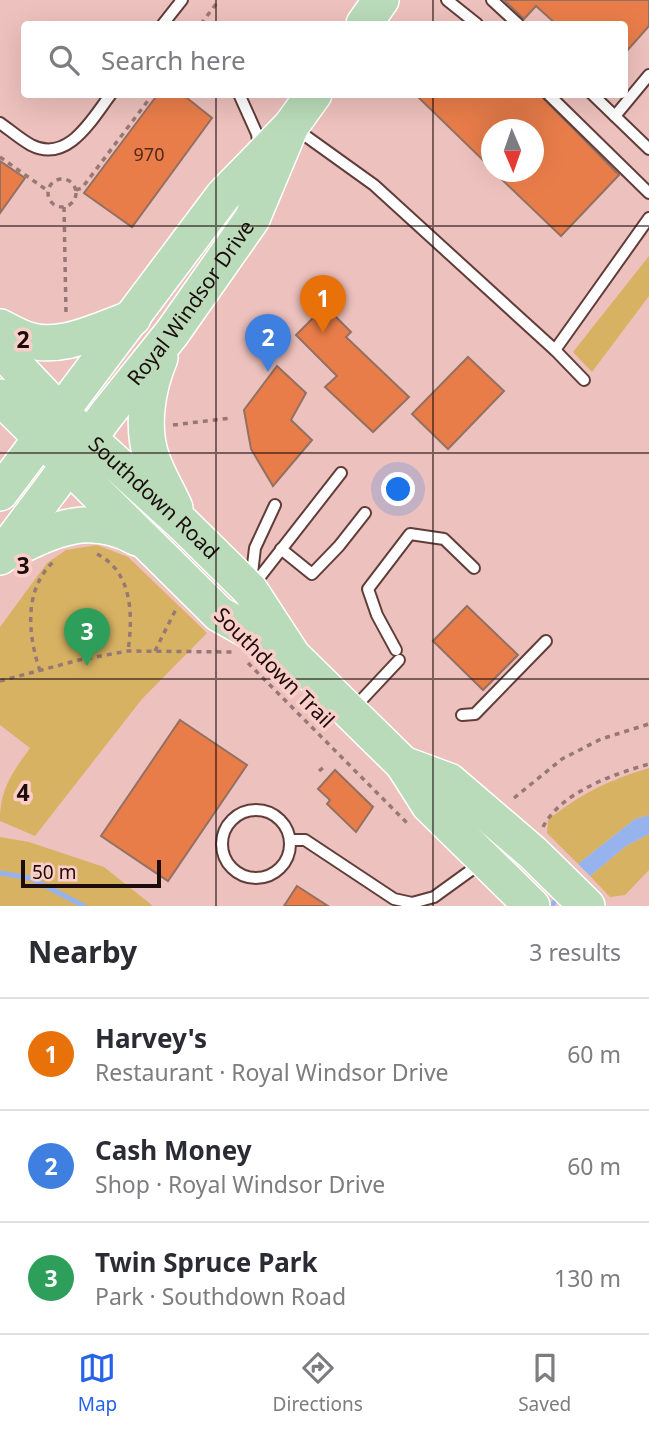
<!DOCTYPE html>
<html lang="en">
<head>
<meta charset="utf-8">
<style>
	body { margin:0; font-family:"Noto Sans",sans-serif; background:#f7f7f7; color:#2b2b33 }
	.compass { position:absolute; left:481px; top:119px; width:63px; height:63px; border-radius:50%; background:#fff; box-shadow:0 7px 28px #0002; rotate:178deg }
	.scale { position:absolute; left:21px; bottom:18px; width:140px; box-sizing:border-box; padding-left:7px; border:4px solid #1c0d0c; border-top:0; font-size:19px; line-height:24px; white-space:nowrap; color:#1c0d0c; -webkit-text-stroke:5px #fbceca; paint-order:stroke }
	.you { position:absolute; left:399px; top:490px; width:24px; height:24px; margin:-18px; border:5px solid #fff; border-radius:50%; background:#1a73e8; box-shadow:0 0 0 10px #1a73e833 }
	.badge { display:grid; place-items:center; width:46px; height:46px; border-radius:50%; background:#2563eb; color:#fff; font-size:23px; font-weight:700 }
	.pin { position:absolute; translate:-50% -58px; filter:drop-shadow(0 2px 4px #0008) }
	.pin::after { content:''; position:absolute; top:37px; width:24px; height:21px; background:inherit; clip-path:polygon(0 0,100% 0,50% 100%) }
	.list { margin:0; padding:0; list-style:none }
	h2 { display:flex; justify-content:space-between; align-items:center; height:91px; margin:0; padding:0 28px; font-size:30px }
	h2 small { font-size:23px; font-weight:400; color:#7c7c81 }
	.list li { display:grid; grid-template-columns:46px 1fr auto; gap:21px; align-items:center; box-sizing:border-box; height:112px; padding:0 28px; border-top:2px solid #e1e1e2 }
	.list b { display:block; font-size:26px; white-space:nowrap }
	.list p { margin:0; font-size:23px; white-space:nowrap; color:#7c7c81 }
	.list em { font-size:23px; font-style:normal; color:#7c7c81 }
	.icon { flex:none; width:38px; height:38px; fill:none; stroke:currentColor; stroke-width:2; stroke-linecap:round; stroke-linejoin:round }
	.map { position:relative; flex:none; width:649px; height:906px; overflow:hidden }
	.search { position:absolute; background:#fff; box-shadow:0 7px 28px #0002; left:21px; right:21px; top:21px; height:77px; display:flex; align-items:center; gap:18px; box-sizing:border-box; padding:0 24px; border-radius:7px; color:#7c7c81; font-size:26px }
	.sheet { height:427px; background:#fff }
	nav { display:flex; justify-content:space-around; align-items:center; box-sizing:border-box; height:98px; border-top:2px solid #e1e1e2; background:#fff; font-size:19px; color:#7c7c81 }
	nav a { display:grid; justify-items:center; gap:4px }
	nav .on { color:#2563eb }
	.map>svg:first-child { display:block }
	.green { fill:#d8b263 }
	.water { fill:#97b3ee }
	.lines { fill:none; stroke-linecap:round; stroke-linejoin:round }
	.stream { stroke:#97b3ee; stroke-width:5 }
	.building { fill:#e97d4a; stroke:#947060; stroke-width:2 }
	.service-casing { stroke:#613d3a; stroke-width:14 }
	.primary-casing { stroke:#fff; stroke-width:38 }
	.path { stroke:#987875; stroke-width:3.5; stroke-dasharray:5 5; stroke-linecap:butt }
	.service { stroke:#fff; stroke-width:10 }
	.primary { stroke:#b9dbb9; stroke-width:35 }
	.grid { fill:none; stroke:#1c0d0c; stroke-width:2; stroke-opacity:0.55 }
	.labels { text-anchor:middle; stroke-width:7; stroke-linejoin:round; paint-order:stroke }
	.number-label { font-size:18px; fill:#4f291c }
	.street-label { font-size:21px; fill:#1c0d0c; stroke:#fbceca }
	.grid-label { font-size:23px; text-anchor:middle; font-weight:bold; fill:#1c0d0c; stroke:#fbceca; stroke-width:7; stroke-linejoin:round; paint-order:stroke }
</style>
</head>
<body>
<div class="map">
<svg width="649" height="906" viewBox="0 0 649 906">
	<rect width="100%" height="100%" fill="#edc1bd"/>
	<g class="green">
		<path d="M649 256V296L592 372 573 352Z"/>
		<path d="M97 545 128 557 207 633 142 699 35 836 0 821C0 789 12 773 30 748L0 725V627L47 563 66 550Z"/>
		<path d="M649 768V815L635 819 578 864 547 833 548 820C582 793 607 781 649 768Z"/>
		<path d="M649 834V870L625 895 610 897 590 876 626 846Z"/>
		<path d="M0 837 29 842 104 867 153 906H0Z"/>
	</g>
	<path class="water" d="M649 815V834L626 846 590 876 578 864 635 819Z"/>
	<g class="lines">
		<g class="stream">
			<path d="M0 873 30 878 84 906"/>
			<path d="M551 906 560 895"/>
		</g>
	</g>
	<g class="building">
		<path d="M504 0H649V26L625 53V24H556L536 6 524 19Z"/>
		<path d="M158 94H182L212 118 132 227 84 193Z"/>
		<path d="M415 94H539L619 175 561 236 494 172H534V130H492V169Z"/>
		<path d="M0 161 25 178 0 213Z"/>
		<path d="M325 306 351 332 346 337 409 397 373 432 325 387 337 376 296 335Z"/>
		<path d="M468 357 504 391 448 449 412 414Z"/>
		<path d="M277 366 306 393 291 420 312 440 273 486 251 449 244 410Z"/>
		<path d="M467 606 518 655 483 690 433 641Z"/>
		<path d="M180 720 247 765 168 881 101 836Z"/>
		<path d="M335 770 373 807 356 832 327 804 330 800 318 789Z"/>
		<path d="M297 886 328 906H284Z"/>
	</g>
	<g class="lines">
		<defs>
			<g id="service">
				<path d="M447 0 477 24"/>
				<path d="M492 0 518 24"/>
				<path d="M163 24 182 0"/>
				<path d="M239 94 257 134 259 147"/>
				<path d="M548 94 649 193"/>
				<path d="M592 94 649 149"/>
				<path d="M615 116 649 75"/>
				<path d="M0 123C10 130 20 139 31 145 68 164 92 119 111 94"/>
				<path d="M296 129 374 185 555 350 584 380"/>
				<path d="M555 350 649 218"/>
				<path d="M281 549 312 574 339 546 365 513"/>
				<path d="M251 582 255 548 275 505"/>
				<path d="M252 587 341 473"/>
				<path d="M396 650 377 615 368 589 410 534 444 539 474 568"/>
				<path d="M353 709 399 660"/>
				<path d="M462 715 475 714 546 641"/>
				<circle cx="256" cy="844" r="34"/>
				<path d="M290 840H305L394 899 412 903 434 897 481 863"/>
			</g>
			<g id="primary">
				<path d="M364 24 381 0"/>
				<path d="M0 327C8 331 17 336 25 339 59 352 101 329 133 318"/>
				<path id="s1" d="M0 349 60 412 183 524 250 590 293 656 403 764 429 805 532 906"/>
				<path d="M160 358C147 389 141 427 152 459 158 476 168 492 175 508"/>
				<path d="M0 397 219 614 286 652"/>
				<path d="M0 493 223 196 291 126 314 94"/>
				<path d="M6 553C52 530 88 511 137 538"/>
				<path id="s2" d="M0 557 107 414 172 333 252 219 291 126"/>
				<path d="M403 764 449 781 533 853 587 906"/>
			</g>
		</defs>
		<use href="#service" class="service-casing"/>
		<use href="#primary" class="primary-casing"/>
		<g class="path">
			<path d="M201 24 219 0"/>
			<path d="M0 157 48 191"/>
			<circle cx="62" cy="193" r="14"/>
			<path d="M76 190 82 188 153 94"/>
			<path d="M64 207 66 314"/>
			<path d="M173 425 231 418"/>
			<path d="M97 554C133 572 133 616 128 651"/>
			<path d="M155 651 176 609"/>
			<path d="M248 663 410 826"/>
			<path d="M40 671C28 635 23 590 54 561"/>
			<path d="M0 681 79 660 128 651 232 652"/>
			<path d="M319 771 325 766"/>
			<path d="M514 798 562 759 601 739 649 724"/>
			<path d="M543 827C561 792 614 774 649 764"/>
		</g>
		<use href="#service" class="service"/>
		<use href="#primary" class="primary"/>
	</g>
	<path class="grid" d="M216 0V24M433 0V24M216 94V906M433 94V906M0 226H649M0 453H649M0 679H649"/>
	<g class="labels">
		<g class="number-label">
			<text x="149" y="161">970</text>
		</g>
		<g class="street-label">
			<text dy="7" stroke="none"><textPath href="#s2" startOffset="318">Royal Windsor Drive</textPath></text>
			<text dy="7" stroke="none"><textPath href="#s1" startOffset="214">Southdown Road</textPath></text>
			<text transform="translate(274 668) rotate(45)" y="7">Southdown Trail</text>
		</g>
	</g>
	<g class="grid-label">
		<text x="23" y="348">2</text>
		<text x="23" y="574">3</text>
		<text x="23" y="801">4</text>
	</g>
</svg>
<svg class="compass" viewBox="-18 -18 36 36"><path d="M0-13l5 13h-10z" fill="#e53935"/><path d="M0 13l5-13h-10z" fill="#7c7c81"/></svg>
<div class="scale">50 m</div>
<div class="you"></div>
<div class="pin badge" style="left:323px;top:333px;background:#e8710a">1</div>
<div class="pin badge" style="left:268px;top:372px;background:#3f7fe0">2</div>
<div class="pin badge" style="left:87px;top:666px;background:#2e9e5b">3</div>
<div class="search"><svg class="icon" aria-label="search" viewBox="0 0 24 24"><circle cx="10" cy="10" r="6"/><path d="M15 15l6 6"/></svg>Search here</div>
</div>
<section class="sheet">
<h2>Nearby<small>3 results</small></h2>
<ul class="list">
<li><span class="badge" style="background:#e8710a">1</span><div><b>Harvey's</b><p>Restaurant · Royal Windsor Drive</p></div><em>60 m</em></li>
<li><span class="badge" style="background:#3f7fe0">2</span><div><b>Cash Money</b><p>Shop · Royal Windsor Drive</p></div><em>60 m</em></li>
<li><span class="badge" style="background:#2e9e5b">3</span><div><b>Twin Spruce Park</b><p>Park · Southdown Road</p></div><em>130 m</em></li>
</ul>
</section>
<nav>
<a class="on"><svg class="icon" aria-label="map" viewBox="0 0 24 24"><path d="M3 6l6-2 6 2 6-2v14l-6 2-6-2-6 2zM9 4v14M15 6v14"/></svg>Map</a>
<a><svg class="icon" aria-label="directions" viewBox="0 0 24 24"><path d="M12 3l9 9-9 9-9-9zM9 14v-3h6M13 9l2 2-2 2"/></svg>Directions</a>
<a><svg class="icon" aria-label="saved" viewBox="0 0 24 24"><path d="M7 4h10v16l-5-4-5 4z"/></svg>Saved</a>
</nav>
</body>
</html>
